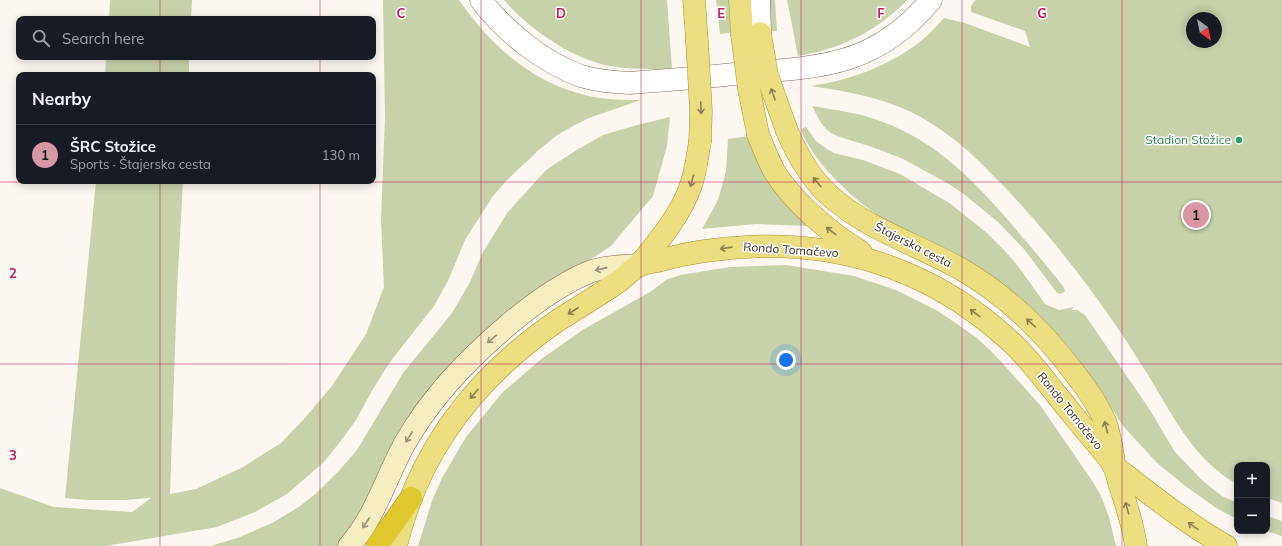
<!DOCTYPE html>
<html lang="en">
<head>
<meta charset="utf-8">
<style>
	body { margin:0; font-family:Mulish,sans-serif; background:#242831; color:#f1f3f6 }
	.controls { position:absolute; right:12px; bottom:12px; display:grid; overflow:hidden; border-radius:8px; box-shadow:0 2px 10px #0003 }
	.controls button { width:36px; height:36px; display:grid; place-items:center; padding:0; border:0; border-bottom:1px solid #363941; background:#171b24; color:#f1f3f6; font:20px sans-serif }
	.compass { position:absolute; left:1186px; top:12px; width:36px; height:36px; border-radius:50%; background:#171b24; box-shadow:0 2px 10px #0003; rotate:147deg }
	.you { position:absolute; left:786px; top:360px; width:14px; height:14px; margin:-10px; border:3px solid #fff; border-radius:50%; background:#1a73e8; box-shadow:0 0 0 6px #1a73e833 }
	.badge { display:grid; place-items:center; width:26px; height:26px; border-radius:50%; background:#d897a5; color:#111; font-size:13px; font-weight:700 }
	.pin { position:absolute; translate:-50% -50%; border:2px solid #fff; box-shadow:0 1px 4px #0006 }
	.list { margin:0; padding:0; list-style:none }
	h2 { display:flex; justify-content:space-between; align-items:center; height:52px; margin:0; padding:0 16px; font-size:17px }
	h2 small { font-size:13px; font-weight:400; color:#9ea1a6 }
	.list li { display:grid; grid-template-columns:26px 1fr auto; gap:12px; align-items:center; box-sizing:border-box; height:60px; padding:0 16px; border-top:1px solid #363941 }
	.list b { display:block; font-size:15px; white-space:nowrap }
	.list p { margin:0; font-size:13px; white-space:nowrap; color:#9ea1a6 }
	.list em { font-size:13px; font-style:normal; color:#9ea1a6 }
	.icon { flex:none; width:22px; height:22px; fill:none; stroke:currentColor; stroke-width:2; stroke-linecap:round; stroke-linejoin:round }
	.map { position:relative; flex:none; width:1282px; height:546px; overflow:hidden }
	.search { position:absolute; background:#171b24; box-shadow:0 2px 10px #0003; left:16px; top:16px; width:360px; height:44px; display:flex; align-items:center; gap:10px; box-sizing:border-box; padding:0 14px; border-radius:8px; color:#9ea1a6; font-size:15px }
	.panel { position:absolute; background:#171b24; box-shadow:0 2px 10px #0003; left:16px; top:72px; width:360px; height:112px; border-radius:8px }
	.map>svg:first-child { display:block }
	.green { fill:#c7d2ab; fill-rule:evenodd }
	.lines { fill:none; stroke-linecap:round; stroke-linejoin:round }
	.street-casing { stroke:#846b56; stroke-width:23 }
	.secondary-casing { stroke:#846b56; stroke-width:23 }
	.primary-casing { stroke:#a6942c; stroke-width:23 }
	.highway-casing { stroke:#a6942c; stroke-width:23 }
	.street { stroke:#fff; stroke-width:22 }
	.secondary { stroke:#f5eec0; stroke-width:22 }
	.primary { stroke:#ebde81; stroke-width:22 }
	.highway { stroke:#dec82d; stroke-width:22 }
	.primary-bridge-casing { stroke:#a6942c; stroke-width:23; stroke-linecap:butt }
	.primary-bridge { stroke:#ebde81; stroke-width:22 }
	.oneway { stroke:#8c8051 }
	.oneway2 { stroke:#9a9075 }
	.grid { fill:none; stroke:#c2185b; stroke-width:1; stroke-opacity:0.55 }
	.leisure-dot { fill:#2e9e5b; stroke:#fff; stroke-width:1.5 }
	.labels { text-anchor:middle; stroke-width:3; stroke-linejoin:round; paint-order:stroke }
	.leisure-label { font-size:12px; fill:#27864d; stroke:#fff; text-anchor:end }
	.street-label { font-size:12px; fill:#3f332a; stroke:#fff }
	.grid-label { font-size:13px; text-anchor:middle; font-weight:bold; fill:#c2185b; stroke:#fff; stroke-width:3; stroke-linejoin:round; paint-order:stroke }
</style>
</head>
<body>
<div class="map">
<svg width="1282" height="546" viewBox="0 0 1282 546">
	<rect width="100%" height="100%" fill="#fdf7f2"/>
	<g class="green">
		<path d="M110 0H192L191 19H109Z"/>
		<path d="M383 0H459C491 46 533 84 589 96 606 100 624 100 641 100L589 118 573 126 556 136 540 149 508 179 493 196 465 240 448 281 434 306 390 362 373 389 356 420 340 442 324 462 287 494 255 512 217 527 106 546H0V488L54 507 132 512 151 498 124 500H86L65 498 96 181H183L177 291 170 494 196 489 243 467 281 443 303 420 332 386 366 334 384 287 381 220 385 117Z"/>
		<path d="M504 0H667L672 69C651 69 630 70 610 66 572 59 529 29 504 0Z"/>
		<path d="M716 0H732L736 32 720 34Z"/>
		<path d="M768 0H775L777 31H771Z"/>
		<path d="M787 0H907C878 31 840 49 798 56Z"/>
		<path d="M975 0H1282V503L1267 498V465H1237V484C1191 459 1170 409 1143 367 1108 311 1068 257 1023 207 989 170 957 135 911 112 879 97 845 91 811 86 846 81 880 69 910 49 923 41 934 29 944 18L965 23 1030 47 1025 31 971 12V6ZM1192 18H1216V42H1192Z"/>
		<path d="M106 57H189V75H105Z"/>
		<path d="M812 106C836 110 861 113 883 122 932 140 967 174 1000 211 1022 236 1043 261 1063 286L1065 291 1061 294 1057 293 1024 249 998 222 965 195 949 184 903 159 875 148 837 136 831 133 826 129 821 123Z"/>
		<path d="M670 117 667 146 653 196 611 246 519 306 467 350 362 516 337 546H211L240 537 274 522 300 506 314 495 337 473 357 450 403 373 452 313 470 282 482 254 507 213 546 170 575 151 603 135 637 125Z"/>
		<path d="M806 127 816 141 827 149 834 153 863 160 900 174 951 204 988 234 1004 250 1018 266 1045 304 1059 310 1073 307 1072 310H1077L1085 315 1150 410 1175 452 1203 481 1222 496 1237 503V519L1216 508 1184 485 1156 462 1146 451 1123 426 1101 392 1050 330 863 205C836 181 817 164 801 131L802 130 801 129Z"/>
		<path d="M748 136 809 226 756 224 702 229 718 200 726 171 728 139Z"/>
		<path d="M786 265 854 276 896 290 938 311 977 338 994 354 1040 405 1093 482 1101 496 1109 517 1116 546H418L432 501 442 478 466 437 502 393 540 360 584 329 650 292 666 280 680 275 730 267Z"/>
		<path d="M1267 516 1282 521V536L1267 531Z"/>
	</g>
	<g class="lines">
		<defs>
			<g id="street">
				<path d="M481 0C504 31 544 63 581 76 597 81 613 82 630 83 669 80 707 77 745 73 824 67 877 65 931 0"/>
				<path d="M759 0 760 33"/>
			</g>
			<path id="secondary" d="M349 546C376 516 386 477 405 443 432 396 467 360 508 325 533 304 561 283 592 271 607 266 624 266 639 265"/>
			<g id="primary">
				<path d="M694 0 697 41"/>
				<path d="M740 0 742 35"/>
				<path d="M787 131C797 154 809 177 828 194 864 228 916 244 959 268 1005 294 1045 333 1076 375 1087 389 1098 405 1105 421 1110 434 1112 449 1114 462"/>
				<path d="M758 134C763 147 768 159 774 171 794 203 829 232 861 252"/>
				<path d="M639 265C658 242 682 213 691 185 696 171 697 157 700 142"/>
				<path d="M1114 466C1150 494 1186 523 1226 546"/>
				<path d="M396 546C419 449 476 377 557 321 577 308 598 296 618 282 625 277 631 270 638 266 644 263 652 262 658 261 676 256 695 252 713 250 825 235 926 264 1009 340 1027 356 1041 375 1056 394 1070 411 1084 429 1099 446 1104 453 1111 459 1114 467 1117 472 1118 480 1120 486 1127 506 1133 526 1136 546"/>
			</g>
			<path id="highway" d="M377 546 411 498"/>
		</defs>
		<use href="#street" class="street-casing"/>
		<use href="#secondary" class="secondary-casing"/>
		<use href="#primary" class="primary-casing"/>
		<use href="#highway" class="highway-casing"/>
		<use href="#street" class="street"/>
		<use href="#secondary" class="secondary"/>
		<use href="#primary" class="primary"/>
		<use href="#highway" class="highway"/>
		<defs>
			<g id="primary-bridge">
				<path d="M760 33 767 75 787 131"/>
				<path d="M742 35 749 89 758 134"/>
				<path d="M697 41 701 111 700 142"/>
			</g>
		</defs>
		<use href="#primary-bridge" class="primary-bridge-casing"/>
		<use href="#primary-bridge" class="primary-bridge"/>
	</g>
	<defs><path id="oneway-shaft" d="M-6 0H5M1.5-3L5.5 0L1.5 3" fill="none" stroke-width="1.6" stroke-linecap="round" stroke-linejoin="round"/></defs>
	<g class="oneway">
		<use href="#oneway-shaft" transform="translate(773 94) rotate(-109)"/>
		<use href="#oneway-shaft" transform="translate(701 108) rotate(88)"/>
		<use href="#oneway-shaft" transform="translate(692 181) rotate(105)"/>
		<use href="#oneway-shaft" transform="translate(817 182) rotate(-130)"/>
		<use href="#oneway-shaft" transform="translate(831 231) rotate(-142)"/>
		<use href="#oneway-shaft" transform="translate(726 248) rotate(172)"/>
		<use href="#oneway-shaft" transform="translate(573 311) rotate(147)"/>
		<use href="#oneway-shaft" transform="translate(975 313) rotate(-143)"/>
		<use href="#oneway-shaft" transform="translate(1031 323) rotate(-138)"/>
		<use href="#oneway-shaft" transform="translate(474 394) rotate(131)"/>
		<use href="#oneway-shaft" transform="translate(1106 427) rotate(-105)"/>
		<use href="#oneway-shaft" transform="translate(1127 508) rotate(-106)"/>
		<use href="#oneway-shaft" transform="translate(1193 526) rotate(-145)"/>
	</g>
	<g class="oneway2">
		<use href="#oneway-shaft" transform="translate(601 269) rotate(167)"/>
		<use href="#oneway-shaft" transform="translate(492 339) rotate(140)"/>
		<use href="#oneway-shaft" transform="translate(409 437) rotate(122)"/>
		<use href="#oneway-shaft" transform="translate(366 523) rotate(123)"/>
	</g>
	<path class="grid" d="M160 0V19M320 0V19M481 0V546M641 0V546M801 0V546M962 0V546M1122 0V546M160 57V75M320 57V75M160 181V546M320 181V546M0 182H1282M0 364H1282"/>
	<circle class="leisure-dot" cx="1239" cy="140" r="4"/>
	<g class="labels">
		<g class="leisure-label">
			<text x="1231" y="144">Stadion Stožice</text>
		</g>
		<g class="street-label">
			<text transform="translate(913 245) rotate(27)" y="4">Štajerska cesta</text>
			<text transform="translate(791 250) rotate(4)" y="4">Rondo Tomačevo</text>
			<text transform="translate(1070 411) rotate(51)" y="4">Rondo Tomačevo</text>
		</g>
	</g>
	<g class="grid-label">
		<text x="401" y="18">C</text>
		<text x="561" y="18">D</text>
		<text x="721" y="18">E</text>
		<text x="881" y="18">F</text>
		<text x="1042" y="18">G</text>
		<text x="13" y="278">2</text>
		<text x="13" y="460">3</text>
	</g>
</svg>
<div class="controls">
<button>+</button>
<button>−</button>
</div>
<svg class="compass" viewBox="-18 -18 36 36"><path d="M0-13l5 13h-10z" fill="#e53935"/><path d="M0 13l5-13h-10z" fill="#9ea1a6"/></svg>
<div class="you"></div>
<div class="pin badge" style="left:1196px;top:215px">1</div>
<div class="search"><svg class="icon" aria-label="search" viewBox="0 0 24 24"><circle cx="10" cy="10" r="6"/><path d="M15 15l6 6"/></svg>Search here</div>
<section class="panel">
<h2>Nearby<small></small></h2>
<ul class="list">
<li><span class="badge">1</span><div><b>ŠRC Stožice</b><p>Sports · Štajerska cesta</p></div><em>130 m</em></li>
</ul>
</section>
</div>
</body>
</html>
